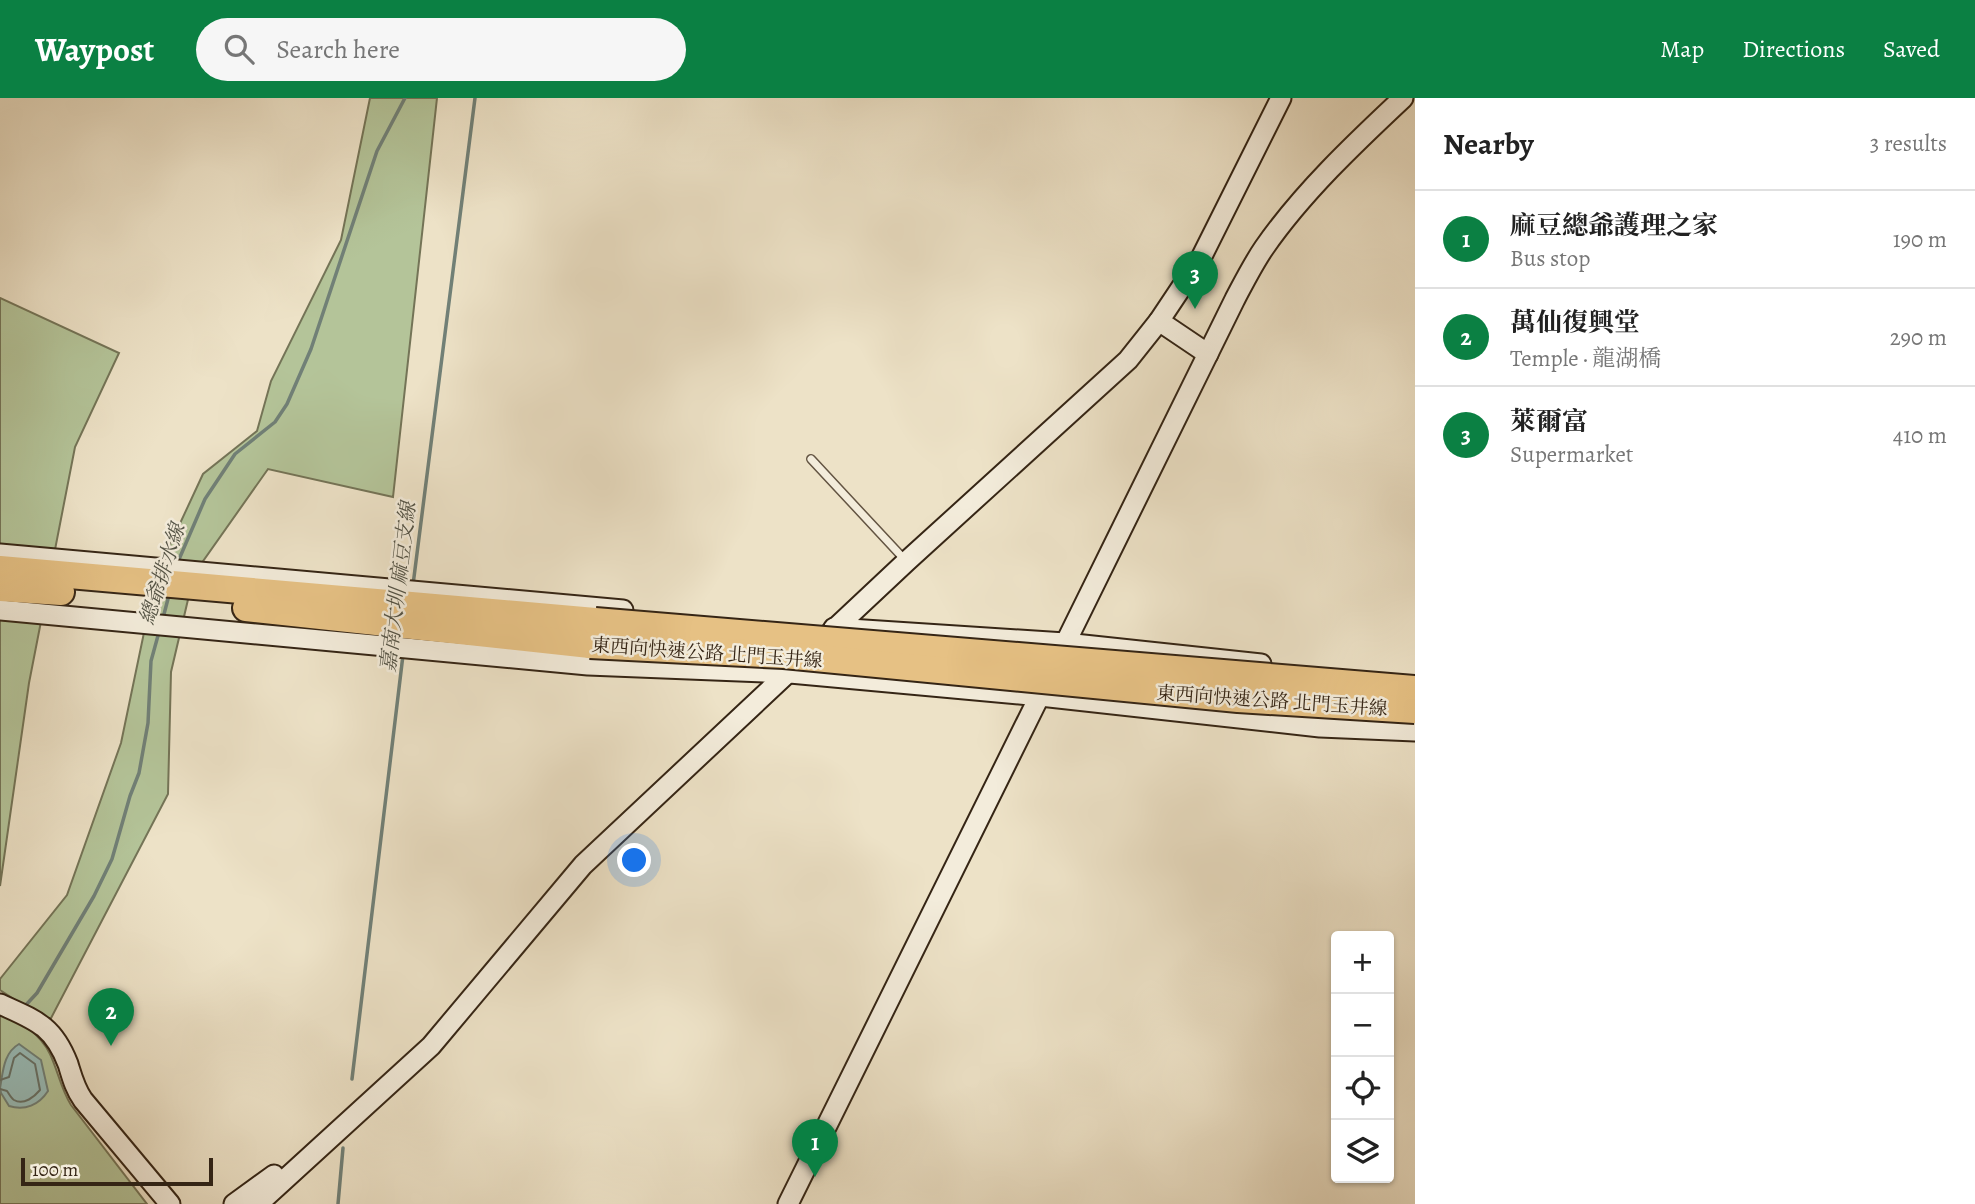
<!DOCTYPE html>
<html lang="en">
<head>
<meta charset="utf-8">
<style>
	body { margin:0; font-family:Alegreya,"Noto Serif TC",serif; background:#f6f6f6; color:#222 }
	.controls { position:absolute; right:21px; bottom:21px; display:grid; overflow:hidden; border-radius:7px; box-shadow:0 2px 5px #0004 }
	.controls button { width:63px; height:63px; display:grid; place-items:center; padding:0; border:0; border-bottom:2px solid #e0e0e0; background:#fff; color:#222; font:35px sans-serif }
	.scale { position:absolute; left:21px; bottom:18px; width:192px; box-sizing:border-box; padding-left:7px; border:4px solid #352515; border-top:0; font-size:19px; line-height:24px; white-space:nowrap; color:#352515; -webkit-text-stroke:5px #f3ecdb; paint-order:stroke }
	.you { position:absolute; left:635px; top:763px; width:24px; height:24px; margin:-18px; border:5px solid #fff; border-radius:50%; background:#1a73e8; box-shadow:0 0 0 10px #1a73e833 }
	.badge { display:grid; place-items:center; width:46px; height:46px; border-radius:50%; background:#0b8043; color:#fff; font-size:23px; font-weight:700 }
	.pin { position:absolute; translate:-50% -58px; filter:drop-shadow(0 2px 4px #0008) }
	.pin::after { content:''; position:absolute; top:37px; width:24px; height:21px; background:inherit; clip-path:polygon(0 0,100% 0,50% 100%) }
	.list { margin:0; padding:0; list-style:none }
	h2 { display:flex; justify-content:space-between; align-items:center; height:91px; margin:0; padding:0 28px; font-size:30px }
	h2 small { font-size:23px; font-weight:400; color:#767676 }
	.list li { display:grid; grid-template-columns:46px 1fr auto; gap:21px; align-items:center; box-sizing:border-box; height:98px; padding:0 28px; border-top:2px solid #e0e0e0 }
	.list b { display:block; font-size:26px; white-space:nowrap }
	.list p { margin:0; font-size:23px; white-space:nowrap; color:#767676 }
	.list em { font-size:23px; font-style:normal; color:#767676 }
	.icon { flex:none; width:38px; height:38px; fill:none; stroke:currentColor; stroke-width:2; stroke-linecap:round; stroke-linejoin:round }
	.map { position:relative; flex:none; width:1415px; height:1106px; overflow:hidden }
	header { display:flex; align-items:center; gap:42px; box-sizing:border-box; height:98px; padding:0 35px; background:#0b8043; color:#fff }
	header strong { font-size:33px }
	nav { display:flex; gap:38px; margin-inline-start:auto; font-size:24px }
	.search { width:490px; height:63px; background:#f6f6f6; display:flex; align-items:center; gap:18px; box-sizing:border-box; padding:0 24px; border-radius:38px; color:#767676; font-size:26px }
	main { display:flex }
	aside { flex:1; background:#fff }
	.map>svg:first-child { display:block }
	.green { fill:#b4c499; stroke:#747457; stroke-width:2 }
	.water { fill:#99bdb9; stroke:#718077; stroke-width:2 }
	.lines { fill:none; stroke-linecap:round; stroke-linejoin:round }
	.shore { stroke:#677167; stroke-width:2 }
	.stream { stroke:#718077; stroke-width:3.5 }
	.lane-casing { stroke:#635442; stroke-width:10 }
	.secondary-casing { stroke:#352515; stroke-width:23 }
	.highway-casing { stroke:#352515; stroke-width:30 }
	.lane { stroke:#f3ecdb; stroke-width:7 }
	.secondary { stroke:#f3ecdb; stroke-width:19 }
	.highway { stroke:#e6c184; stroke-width:26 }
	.highway-bridge-casing { stroke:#352515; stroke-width:30; stroke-linecap:butt }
	.highway-bridge { stroke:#e6c184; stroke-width:26 }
	.labels { text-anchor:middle; stroke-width:5; stroke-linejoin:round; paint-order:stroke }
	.street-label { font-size:19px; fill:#352515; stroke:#f3ecdb }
	.water-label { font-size:21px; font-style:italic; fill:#535346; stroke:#f3ecdb }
</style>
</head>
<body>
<header>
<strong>Waypost</strong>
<div class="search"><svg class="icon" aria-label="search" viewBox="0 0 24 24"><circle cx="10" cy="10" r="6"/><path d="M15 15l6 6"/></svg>Search here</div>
<nav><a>Map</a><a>Directions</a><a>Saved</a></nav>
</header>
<main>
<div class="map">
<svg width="1415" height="1106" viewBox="0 0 1415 1106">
	<rect width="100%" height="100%" fill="#ede2c7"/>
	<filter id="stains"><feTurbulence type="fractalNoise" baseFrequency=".00286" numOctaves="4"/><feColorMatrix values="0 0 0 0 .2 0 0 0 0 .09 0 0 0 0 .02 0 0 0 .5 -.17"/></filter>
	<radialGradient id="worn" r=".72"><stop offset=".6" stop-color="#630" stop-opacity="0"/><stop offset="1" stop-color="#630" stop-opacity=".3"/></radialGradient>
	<g class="green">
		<path d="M370 0H437L393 399 268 371 194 476 171 574 168 696 49 924 0 892V881L67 797 121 645 156 477 203 376 257 333 271 283 341 142Z"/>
		<path d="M0 200 119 255 75 349 29 585 0 788Z"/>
		<path d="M0 912C19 923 40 935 50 956 58 973 61 991 71 1007L147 1106H0Z"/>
	</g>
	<path class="water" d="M19 946 41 962 48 993C39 1007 25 1013 9 1008L1 995 0 990C3 975 3 955 19 946Z"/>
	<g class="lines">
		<path class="shore" d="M0 982 9 979 14 960 20 955 35 966 40 992C35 998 24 1008 14 1002 11 1000 9 996 7 993L0 991"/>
		<g class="stream">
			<path d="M177 466 205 401 235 356 275 324 287 306 311 251 377 53 405 0"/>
			<path d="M413 487 475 0"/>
			<path d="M163 520 169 497"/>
			<path d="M24 909 37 895 94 798 112 761 130 698 139 675 148 625 151 563 159 534"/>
			<path d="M352 981 403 557"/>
			<path d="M338 1106 343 1050"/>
		</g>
		<defs>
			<path id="lane" d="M811 361 906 463"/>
			<g id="secondary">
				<path d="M1159 223 1208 256"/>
				<path d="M0 456 623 512"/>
				<path d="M0 512 588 567 790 575 1040 598 1320 629 1415 633"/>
				<path d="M834 530 1065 545 1261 566"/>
				<path d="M1061 554 1235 201C1244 184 1253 166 1264 150 1302 95 1355 45 1403 0"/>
				<path d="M0 906C35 922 53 927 68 966 72 979 75 991 83 1002L170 1106"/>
				<path d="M234 1106 274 1077"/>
				<path d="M258 1106 431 948 583 767 907 463 1128 262 1159 223 1201 160 1281 0"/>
				<path d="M788 1106 1045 587"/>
			</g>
			<g id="highway">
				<path d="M0 471 595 523"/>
				<path d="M0 490 61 494"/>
				<path d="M246 510 590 547"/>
			</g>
		</defs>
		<use href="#lane" class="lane-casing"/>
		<use href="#secondary" class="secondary-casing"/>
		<use href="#highway" class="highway-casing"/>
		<use href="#lane" class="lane"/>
		<use href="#secondary" class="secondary"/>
		<use href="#highway" class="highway"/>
		<defs>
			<g id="highway-bridge">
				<path d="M595 523 1415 591"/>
				<path d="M590 547 784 557 1238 601 1415 612"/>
			</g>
		</defs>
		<use href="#highway-bridge" class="highway-bridge-casing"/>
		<use href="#highway-bridge" class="highway-bridge"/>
	</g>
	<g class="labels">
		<g class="street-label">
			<text transform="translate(707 554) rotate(4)" y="7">東西向快速公路 北門玉井線</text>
			<text transform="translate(1272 602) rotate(4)" y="7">東西向快速公路 北門玉井線</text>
		</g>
		<g class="water-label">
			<text transform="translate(162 476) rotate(-72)" y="7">總爺排水線</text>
			<text transform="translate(398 489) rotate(-83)" y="7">嘉南大圳 麻豆支線</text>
		</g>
	</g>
	<rect width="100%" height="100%" filter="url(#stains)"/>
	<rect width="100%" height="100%" fill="url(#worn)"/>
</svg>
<div class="controls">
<button>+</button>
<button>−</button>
<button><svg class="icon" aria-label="locate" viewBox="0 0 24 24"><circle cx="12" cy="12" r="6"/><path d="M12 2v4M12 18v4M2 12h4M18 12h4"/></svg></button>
<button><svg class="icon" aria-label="layers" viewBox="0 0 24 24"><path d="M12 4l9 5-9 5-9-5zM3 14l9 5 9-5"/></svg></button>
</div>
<div class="scale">100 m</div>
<div class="you"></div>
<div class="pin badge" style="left:815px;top:1079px">1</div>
<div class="pin badge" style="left:111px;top:948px">2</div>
<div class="pin badge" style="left:1195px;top:211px">3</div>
</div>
<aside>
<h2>Nearby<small>3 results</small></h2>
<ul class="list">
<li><span class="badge">1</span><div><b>麻豆總爺護理之家</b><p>Bus stop</p></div><em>190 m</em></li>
<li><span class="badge">2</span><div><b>萬仙復興堂</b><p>Temple · 龍湖橋</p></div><em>290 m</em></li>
<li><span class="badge">3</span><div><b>萊爾富</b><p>Supermarket</p></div><em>410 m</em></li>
</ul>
</aside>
</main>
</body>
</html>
